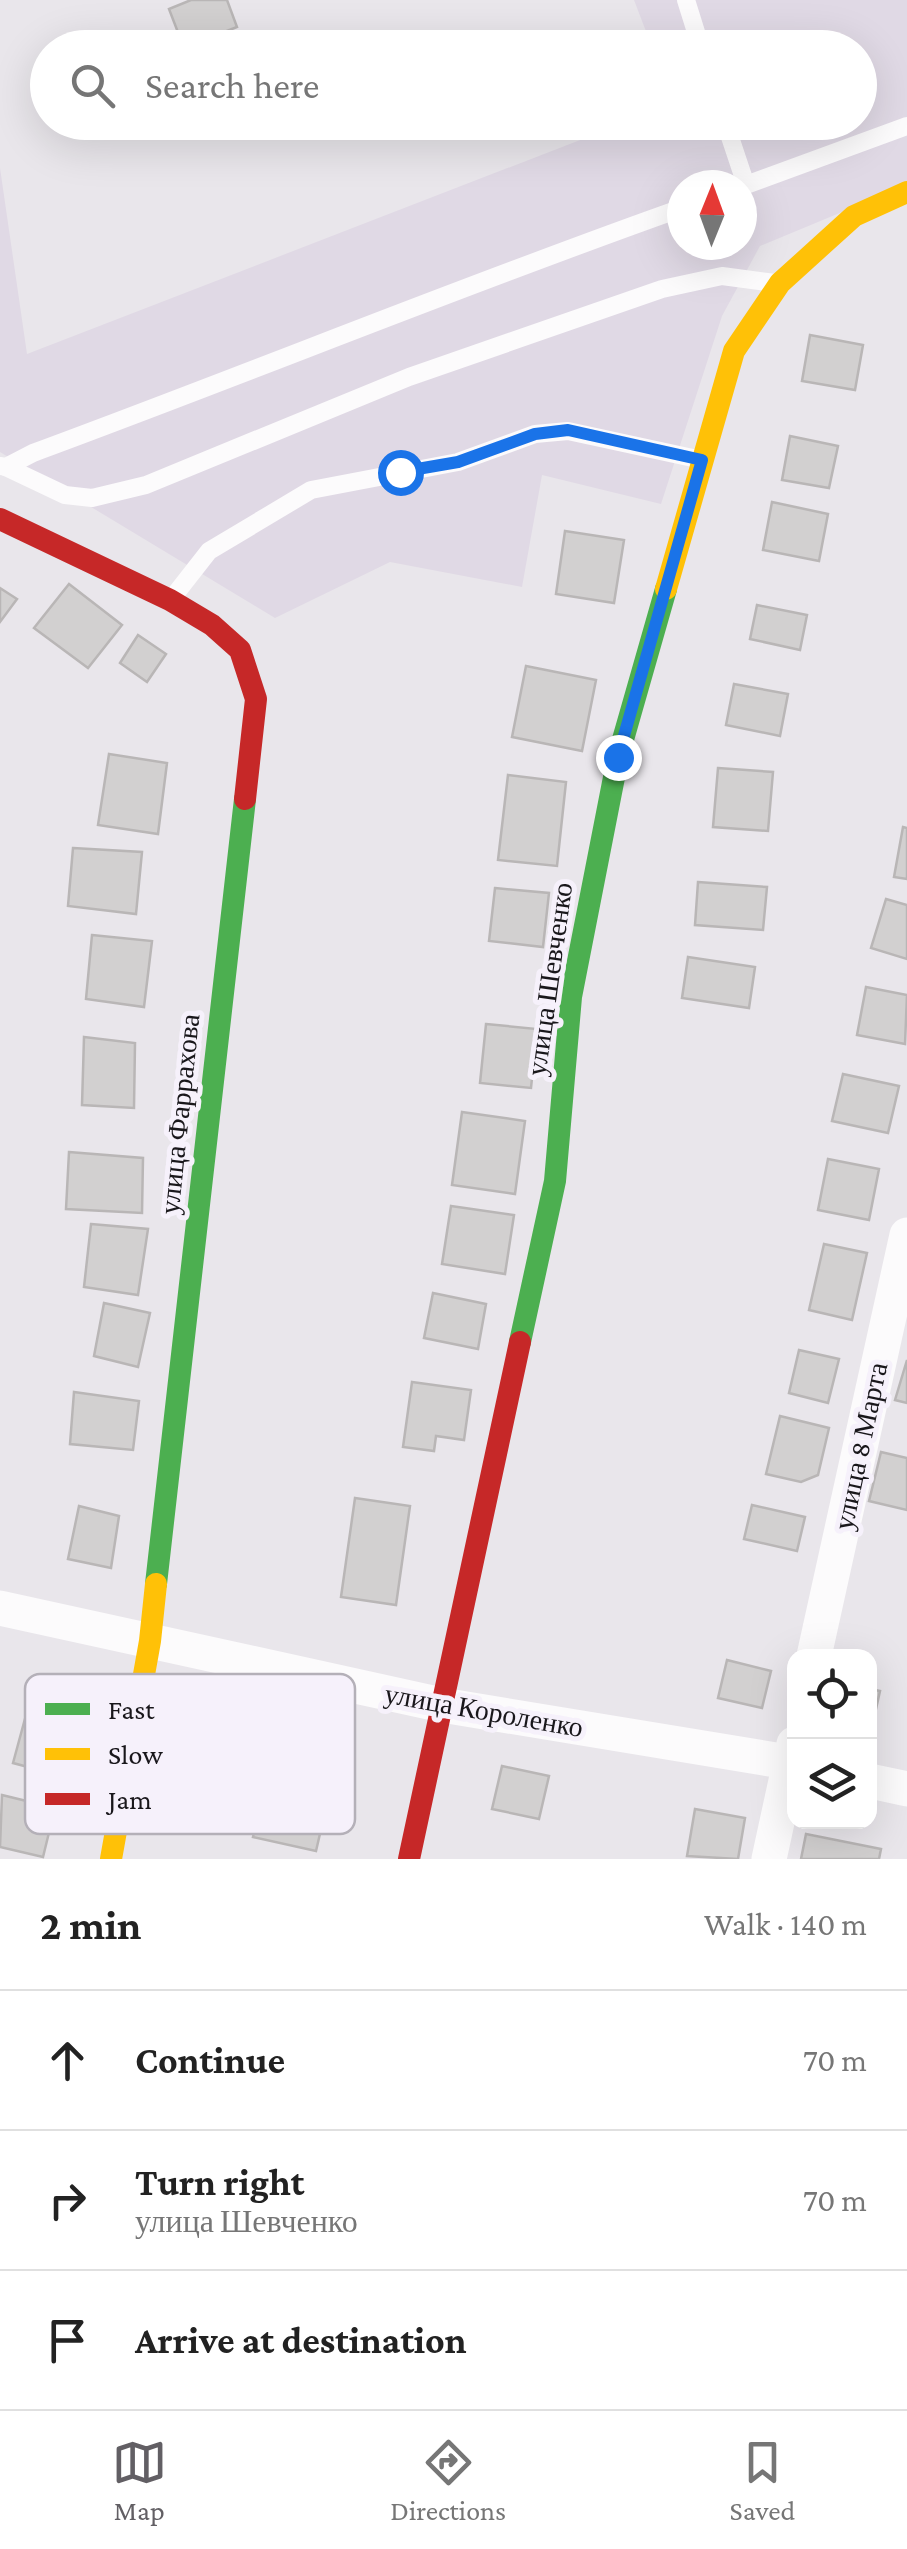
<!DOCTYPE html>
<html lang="en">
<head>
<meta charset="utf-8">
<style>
	body { margin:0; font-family:"Crimson Pro",serif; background:#f6f6f6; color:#222 }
	.controls { position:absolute; right:30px; bottom:30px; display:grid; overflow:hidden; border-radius:20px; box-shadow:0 10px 40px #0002 }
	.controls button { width:90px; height:90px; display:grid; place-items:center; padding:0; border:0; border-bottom:2px solid #e0e0e0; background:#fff; color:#222; font:50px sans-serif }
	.compass { position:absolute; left:667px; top:170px; width:90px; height:90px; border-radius:50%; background:#fff; box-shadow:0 10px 40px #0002; rotate:1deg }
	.stop { position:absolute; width:30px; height:30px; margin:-22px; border:8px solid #1a73e8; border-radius:50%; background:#fff }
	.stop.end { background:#1a73e8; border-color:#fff; box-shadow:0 2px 10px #0008 }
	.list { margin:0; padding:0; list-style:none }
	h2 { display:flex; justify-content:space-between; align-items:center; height:130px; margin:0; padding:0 40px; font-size:42px }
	h2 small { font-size:32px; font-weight:400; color:#767676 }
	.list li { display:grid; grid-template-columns:65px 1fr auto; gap:30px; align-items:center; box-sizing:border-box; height:140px; padding:0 40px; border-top:2px solid #e0e0e0 }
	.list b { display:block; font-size:38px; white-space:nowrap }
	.list p { margin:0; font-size:32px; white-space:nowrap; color:#767676 }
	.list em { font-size:32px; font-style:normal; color:#767676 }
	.icon { flex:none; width:55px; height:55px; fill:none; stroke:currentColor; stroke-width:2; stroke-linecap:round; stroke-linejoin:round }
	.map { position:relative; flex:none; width:907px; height:1859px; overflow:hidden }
	.search { position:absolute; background:#fff; box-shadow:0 10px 40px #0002; left:30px; right:30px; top:30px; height:110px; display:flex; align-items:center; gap:25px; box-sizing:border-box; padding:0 35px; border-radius:55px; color:#767676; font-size:38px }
	.sheet { height:550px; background:#fff }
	nav { display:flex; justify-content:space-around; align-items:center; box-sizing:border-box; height:140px; border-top:2px solid #e0e0e0; background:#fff; font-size:28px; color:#767676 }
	nav a { display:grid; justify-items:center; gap:5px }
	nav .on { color:#625f64 }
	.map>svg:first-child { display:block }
	.built { fill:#e0d9e5; fill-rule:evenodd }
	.building { fill:#d2d0d0; stroke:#b9b6b6; stroke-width:2.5 }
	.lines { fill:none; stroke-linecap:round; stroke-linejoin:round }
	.lane { stroke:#fcfbfc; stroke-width:18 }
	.street { stroke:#fcfbfc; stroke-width:35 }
	.fast { stroke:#4caf50; stroke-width:22 }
	.slow { stroke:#ffc107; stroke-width:22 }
	.jam { stroke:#c62828; stroke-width:22 }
	.route { stroke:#1a73e8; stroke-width:12 }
	.labels { text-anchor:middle; stroke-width:10; stroke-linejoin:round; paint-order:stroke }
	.street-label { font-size:28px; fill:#19171b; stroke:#f6f1fb }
	.key { fill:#f6f1fb; stroke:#b4b0b8; stroke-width:2.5 }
	.key-label { font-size:28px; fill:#19171b }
</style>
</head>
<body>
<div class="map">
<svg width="907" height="1859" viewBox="0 0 907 1859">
	<rect width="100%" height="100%" fill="#e9e6eb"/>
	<path class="built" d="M634 0H907V185L760 246 722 316 661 504 542 475 522 587 390 562 275 618 0 452V168L27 354 624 123 860 122V48L652 47ZM682 185H742V245H682Z"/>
	<g class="building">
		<path d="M191 0H227L237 27 184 48 169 9Z"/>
		<path d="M810 335 863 345 855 390 802 381Z"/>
		<path d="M790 436 838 446 829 488 782 480Z"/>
		<path d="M772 502 828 514 819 561 763 550Z"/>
		<path d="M565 531 624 540 614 603 556 594Z"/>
		<path d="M69 584 122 625 88 668 34 628Z"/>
		<path d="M0 588 17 599 0 622Z"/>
		<path d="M757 605 807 615 800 650 750 639Z"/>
		<path d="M138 635 166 654 147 682 120 663Z"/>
		<path d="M526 666 596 680 582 751 512 737Z"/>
		<path d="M734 684 788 694 780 736 726 725Z"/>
		<path d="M109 754 167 763 158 834 98 825Z"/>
		<path d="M718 768 773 772 768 831 713 827Z"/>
		<path d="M508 775 566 782 557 866 498 860Z"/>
		<path d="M903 827 907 828V879L894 877Z"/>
		<path d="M73 848 142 852 136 914 68 906Z"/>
		<path d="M698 882 767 887 763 930 695 925Z"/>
		<path d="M495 888 549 893 543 947 489 941Z"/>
		<path d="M886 899 907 905V959L871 948Z"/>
		<path d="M92 935 152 941 144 1007 86 999Z"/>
		<path d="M688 957 755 967 749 1008 682 998Z"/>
		<path d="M866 987 907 995 905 1044 857 1035Z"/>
		<path d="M486 1024 537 1029 531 1088 480 1083Z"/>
		<path d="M84 1037 135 1043 134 1108 82 1105Z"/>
		<path d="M843 1074 899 1086 888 1133 832 1121Z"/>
		<path d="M462 1112 525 1121 515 1194 452 1185Z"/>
		<path d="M69 1152 143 1158 142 1213 66 1209Z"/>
		<path d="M828 1159 879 1169 869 1220 818 1210Z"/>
		<path d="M451 1206 514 1215 505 1274 442 1264Z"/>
		<path d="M91 1224 148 1229 138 1295 84 1287Z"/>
		<path d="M824 1244 867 1253 852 1320 809 1310Z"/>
		<path d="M433 1293 486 1304 478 1349 424 1338Z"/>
		<path d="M104 1303 150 1313 138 1367 94 1356Z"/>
		<path d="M799 1350 839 1359 828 1403 789 1393Z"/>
		<path d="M907 1360V1403L895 1400Z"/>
		<path d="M412 1382 471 1390 464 1440 436 1436 434 1451 403 1447Z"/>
		<path d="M74 1392 139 1401 133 1450 70 1444Z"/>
		<path d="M780 1416 829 1428 818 1475 801 1482 766 1474Z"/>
		<path d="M881 1452 907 1458V1510L869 1501Z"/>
		<path d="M355 1498 410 1506 396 1605 341 1597Z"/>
		<path d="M752 1505 805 1517 797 1551 744 1539Z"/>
		<path d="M79 1506 119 1516 111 1568 68 1559Z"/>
		<path d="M727 1660 771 1671 762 1708 718 1698Z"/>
		<path d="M870 1689 880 1691 870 1736Z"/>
		<path d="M29 1704 77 1717 62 1776 13 1763Z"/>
		<path d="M274 1745 337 1760 316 1851 253 1837Z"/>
		<path d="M502 1766 549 1776 539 1819 492 1809Z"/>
		<path d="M2 1795 55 1808 43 1857 0 1847Z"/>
		<path d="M695 1809 745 1818 738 1859 687 1856Z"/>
		<path d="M806 1834 881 1849 879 1859H801Z"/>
	</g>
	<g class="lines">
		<g class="lane">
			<path d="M686 0 701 48"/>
			<path d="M725 122 746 185 907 126"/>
			<path d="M1 466 6 467 33 453C250 373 464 285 682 208"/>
			<path d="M6 467 65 495 92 498 146 485 409 377 662 289 722 276 775 283"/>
			<path d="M173 597 209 551 311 490 458 462 535 434 568 431 702 460"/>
		</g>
		<g class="street">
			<path d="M0 1608 442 1705 794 1763"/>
			<path d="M814 1656 907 1235"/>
			<path d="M870 1781 907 1789"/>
			<path d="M769 1859 794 1744"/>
		</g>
		<g class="fast">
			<path d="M520 1342 555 1181 571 997 618 757 666 589"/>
			<path d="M156 1584 245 799"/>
		</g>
		<g class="slow">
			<path d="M666 589 734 351 780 283 854 216 907 192"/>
			<path d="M111 1859 150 1641 156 1584"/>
		</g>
		<g class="jam">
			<path d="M0 519 170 600 212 625 240 650 256 699 245 799"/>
			<path d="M409 1859 520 1342"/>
		</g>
	</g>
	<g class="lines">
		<path class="route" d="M400 472 458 462 535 434 568 430 702 460 618 757"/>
	</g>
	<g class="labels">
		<g class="street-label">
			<text transform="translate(549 979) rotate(-82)" y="10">улица Шевченко</text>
			<text transform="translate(179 1114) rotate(-84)" y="10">улица Фаррахова</text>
			<text transform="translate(860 1446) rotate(-78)" y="10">улица 8 Марта</text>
			<text transform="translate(484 1710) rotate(10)" y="10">улица Короленко</text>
		</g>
	</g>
	<rect x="25" y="1674" width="330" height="160" rx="15" class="key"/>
	<rect x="45" y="1703" width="45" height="12" fill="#4caf50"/>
	<rect x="45" y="1748" width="45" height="12" fill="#ffc107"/>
	<rect x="45" y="1793" width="45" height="12" fill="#c62828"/>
	<g class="key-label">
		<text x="108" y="1719">Fast</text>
		<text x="108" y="1764">Slow</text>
		<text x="108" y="1809">Jam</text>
	</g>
</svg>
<div class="controls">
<button><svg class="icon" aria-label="locate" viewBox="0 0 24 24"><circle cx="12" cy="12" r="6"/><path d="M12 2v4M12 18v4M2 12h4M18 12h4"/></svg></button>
<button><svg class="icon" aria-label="layers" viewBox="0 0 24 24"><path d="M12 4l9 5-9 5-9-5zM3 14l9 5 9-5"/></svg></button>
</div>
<svg class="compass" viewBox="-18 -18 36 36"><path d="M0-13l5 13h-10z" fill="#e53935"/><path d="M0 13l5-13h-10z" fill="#767676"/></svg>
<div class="stop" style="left:400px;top:472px"></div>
<div class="stop end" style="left:618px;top:757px"></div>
<div class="search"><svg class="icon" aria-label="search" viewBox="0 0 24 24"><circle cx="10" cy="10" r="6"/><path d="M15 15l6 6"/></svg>Search here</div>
</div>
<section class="sheet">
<h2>2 min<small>Walk · 140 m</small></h2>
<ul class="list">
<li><svg class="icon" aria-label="ahead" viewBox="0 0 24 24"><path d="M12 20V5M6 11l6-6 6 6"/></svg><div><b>Continue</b></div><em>70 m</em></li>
<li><svg class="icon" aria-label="right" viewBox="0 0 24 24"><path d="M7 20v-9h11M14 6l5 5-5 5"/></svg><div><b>Turn right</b><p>улица Шевченко</p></div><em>70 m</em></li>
<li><svg class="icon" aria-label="arrive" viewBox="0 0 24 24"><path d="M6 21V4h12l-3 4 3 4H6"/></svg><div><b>Arrive at destination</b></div></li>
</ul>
</section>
<nav>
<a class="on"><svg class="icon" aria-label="map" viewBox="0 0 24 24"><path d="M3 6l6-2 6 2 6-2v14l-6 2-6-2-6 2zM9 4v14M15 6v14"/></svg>Map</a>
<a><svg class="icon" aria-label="directions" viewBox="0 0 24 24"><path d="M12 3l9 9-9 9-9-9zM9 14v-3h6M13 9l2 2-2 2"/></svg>Directions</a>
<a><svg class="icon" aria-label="saved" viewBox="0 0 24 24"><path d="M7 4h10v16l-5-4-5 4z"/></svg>Saved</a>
</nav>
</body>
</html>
